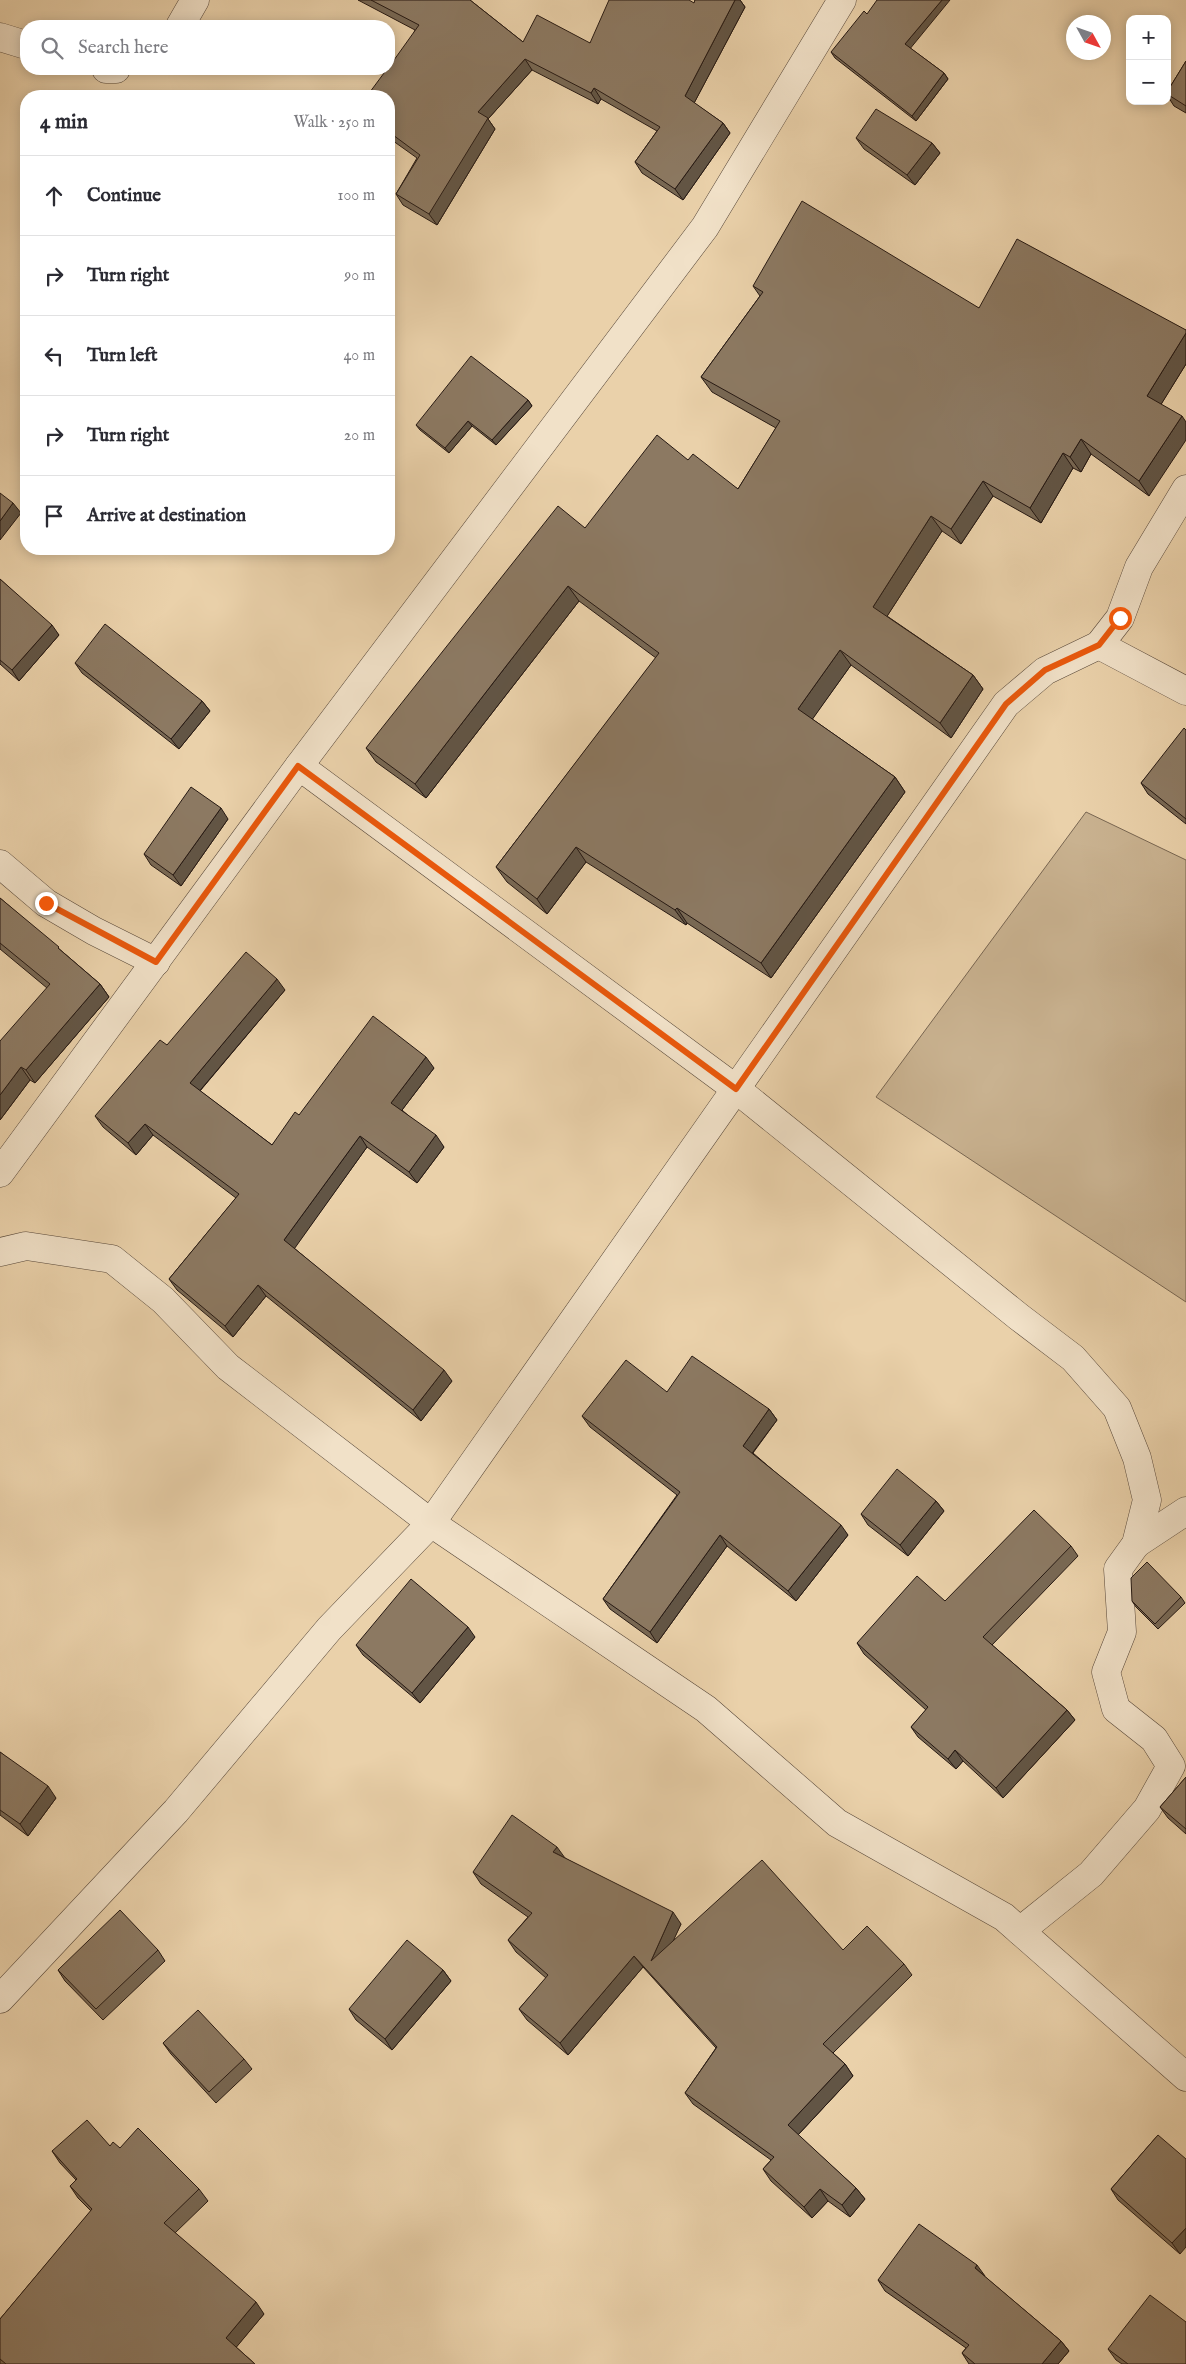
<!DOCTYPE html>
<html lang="en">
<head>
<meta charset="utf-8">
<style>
	body { margin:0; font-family:"IM FELL English",serif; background:#f2f2f3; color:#2b2b33 }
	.controls { position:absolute; right:15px; top:15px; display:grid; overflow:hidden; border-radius:10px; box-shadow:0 2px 12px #0003 }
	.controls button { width:45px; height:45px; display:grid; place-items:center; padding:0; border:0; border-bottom:1px solid #e1e1e2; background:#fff; color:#2b2b33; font:25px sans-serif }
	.compass { position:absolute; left:1066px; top:15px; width:45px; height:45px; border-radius:50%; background:#fff; box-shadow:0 2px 12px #0003; rotate:130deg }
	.stop { position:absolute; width:15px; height:15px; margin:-11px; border:4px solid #ea580c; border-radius:50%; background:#fff }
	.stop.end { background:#ea580c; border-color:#fff; box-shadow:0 1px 5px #0008 }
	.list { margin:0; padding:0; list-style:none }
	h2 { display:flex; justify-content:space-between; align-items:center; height:65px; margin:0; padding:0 20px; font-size:21px }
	h2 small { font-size:16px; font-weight:400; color:#7c7c81 }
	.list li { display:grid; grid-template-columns:32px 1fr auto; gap:15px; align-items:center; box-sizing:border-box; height:80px; padding:0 20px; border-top:1px solid #e1e1e2 }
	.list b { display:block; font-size:19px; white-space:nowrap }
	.list em { font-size:16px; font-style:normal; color:#7c7c81 }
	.icon { flex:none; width:28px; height:28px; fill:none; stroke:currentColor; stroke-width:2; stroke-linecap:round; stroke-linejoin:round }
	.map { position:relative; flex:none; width:1186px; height:2364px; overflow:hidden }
	.search { position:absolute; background:#fff; box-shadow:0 2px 12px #0003; left:20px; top:20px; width:375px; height:55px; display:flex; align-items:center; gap:12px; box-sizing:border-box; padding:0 18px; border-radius:20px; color:#7c7c81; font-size:19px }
	.panel { position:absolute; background:#fff; box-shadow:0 2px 12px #0003; left:20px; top:90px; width:375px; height:465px; border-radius:20px }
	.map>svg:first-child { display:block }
	.green { fill:#c9b290; stroke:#786652 }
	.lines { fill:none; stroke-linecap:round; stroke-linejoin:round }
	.minor-casing { stroke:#574739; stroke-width:29 }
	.minor { stroke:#f1e1c8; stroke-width:28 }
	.wall { fill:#786854; stroke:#261913 }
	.shaded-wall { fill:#625545; stroke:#261913 }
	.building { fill:#8c7962; stroke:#261913 }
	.route { stroke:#ea580c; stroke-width:6 }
</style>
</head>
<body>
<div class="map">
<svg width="1186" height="2364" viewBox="0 0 1186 2364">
	<rect width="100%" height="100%" fill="#ead1aa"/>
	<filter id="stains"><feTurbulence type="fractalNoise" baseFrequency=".004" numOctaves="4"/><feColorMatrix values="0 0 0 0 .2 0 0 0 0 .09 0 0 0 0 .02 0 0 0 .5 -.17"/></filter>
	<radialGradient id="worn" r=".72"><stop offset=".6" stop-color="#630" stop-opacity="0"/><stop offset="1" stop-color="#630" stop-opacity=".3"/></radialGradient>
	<path class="green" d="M1086 812 1186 860V1302L876 1097Z"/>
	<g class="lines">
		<defs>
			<g id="minor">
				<path d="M180 26 195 0"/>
				<path d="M0 37 26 45"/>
				<path d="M106 69H116"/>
				<path d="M1099 645 1186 691"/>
				<path d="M299 766 736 1089 1019 1317 1073 1358 1117 1408 1137 1458 1147 1500 1136 1544 1118 1569 1122 1632 1106 1672 1116 1709 1154 1739 1171 1766 1147 1809 1091 1874 1020 1931"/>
				<path d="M0 864 46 903 94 931 156 962"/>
				<path d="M0 1173 299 766 705 227 842 0"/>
				<path d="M0 1252 26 1246 112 1259 163 1300 228 1367 431 1523 706 1709 837 1823 1004 1917 1186 2077"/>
				<path d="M1136 1544 1186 1511"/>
				<path d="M0 1999 176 1811 329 1629 431 1523 1006 704 1045 671 1099 645 1120 618 1139 567 1186 489"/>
			</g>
		</defs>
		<use href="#minor" class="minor-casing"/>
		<use href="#minor" class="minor"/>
	</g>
	<g class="wall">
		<path d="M358 0H470L523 42 590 43 694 3 695 0H740L745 7 694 103 723 123 730 133 683 200 642 173 635 162 657 131 601 99 598 104 532 70 488 119 495 129 437 225 403 205 396 194 417 158 389 138V96L415 30Z"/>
		<path d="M910 48 944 73 948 79 916 121 835 58 831 52Z"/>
		<path d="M1186 61V113L1174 106 1167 95V92Z"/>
		<path d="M856 138 932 143 940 153 915 185 864 149Z"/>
		<path d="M753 286 979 308 1186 330V364L1161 404 1149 496 1091 454 1081 472 1073 468 1041 523 993 496 961 544 942 531 887 616 973 675 983 689 951 738 851 665 812 719 895 777 905 792 771 978 687 923 686 925 586 862 547 914 507 882 496 867 656 658 579 601 426 798 376 762 366 748 585 528 688 460 738 489 776 428 712 392 701 377 760 296Z"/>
		<path d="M528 400 532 406 496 445 472 426 449 453 420 430 416 425Z"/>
		<path d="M0 579 59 635 19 681 0 664Z"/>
		<path d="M75 663 202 701 210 711 179 749 82 673Z"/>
		<path d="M1186 730V824L1148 794 1141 783Z"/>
		<path d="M228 819 181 886 151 865 144 854Z"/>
		<path d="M0 898 100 984 109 997 35 1083 30 1080 0 1120 47 988 0 949Z"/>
		<path d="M285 990 200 1091 272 1145 299 1115 434 1068 402 1110 444 1147 417 1183 367 1147 294 1248 452 1381 421 1421 266 1296 233 1337 177 1290 169 1279 236 1198 153 1135 136 1155 103 1127 95 1116 167 1045Z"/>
		<path d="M667 1392 769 1409 777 1420 753 1453 848 1535 796 1601 727 1546 657 1643 610 1609 603 1599 677 1495 590 1427 582 1416Z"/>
		<path d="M936 1501 944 1511 908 1556 868 1525 861 1514Z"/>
		<path d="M1071 1546 1078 1556 992 1645 1067 1710 1075 1720 1003 1798 963 1761 956 1769 918 1737 911 1727 926 1710 864 1654 857 1643 945 1601Z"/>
		<path d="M1181 1597 1185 1603 1158 1629 1136 1607 1132 1601Z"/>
		<path d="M475 1637 420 1703 363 1655 356 1645Z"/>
		<path d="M0 1752 56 1798 28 1836 0 1815Z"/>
		<path d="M1186 1777V1834L1168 1818 1160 1807Z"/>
		<path d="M565 1858 681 1924 673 1940 843 1950 904 1964 912 1975 833 2053 845 2064 853 2076 798 2135 856 2188 865 2199 850 2217 828 2201 812 2218 771 2181 763 2169 771 2160 693 2104 685 2093 716 2048 643 1967 568 2055 527 2020 519 2009 546 1978 516 1952 508 1940 528 1917 481 1884 473 1872Z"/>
		<path d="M158 1950 165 1961 103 2020 65 1981 58 1970Z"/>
		<path d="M443 1970 451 1981 392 2050 356 2020 349 2009Z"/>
		<path d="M163 2043 244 2059 252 2069 216 2103 171 2054Z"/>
		<path d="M1158 2135 1180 2254 1118 2200 1111 2189Z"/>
		<path d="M110 2146 120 2148 199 2189 208 2201 175 2233 264 2314 236 2347 255 2364H0V2319L91 2211 78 2198 70 2186 76 2180 60 2163 52 2151Z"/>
		<path d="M984 2276 1061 2341 1069 2351 1058 2364H969L962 2353 966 2348 885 2291 878 2280Z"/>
		<path d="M1108 2349 1186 2364H1122L1116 2360Z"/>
	</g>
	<g class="shaded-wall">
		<path d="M735 0H740L745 7 692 107 685 96Z"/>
		<path d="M942 0H950L909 50 905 44Z"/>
		<path d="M525 59 532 70 488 119 495 129 437 225 429 214 478 112Z"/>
		<path d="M944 73 948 79 916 121 912 116Z"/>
		<path d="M594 88 601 99 598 104 591 93Z"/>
		<path d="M723 123 730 133 683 200 675 189Z"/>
		<path d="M932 143 940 153 915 185 907 175Z"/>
		<path d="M1186 333V364L1157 411 1147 396Z"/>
		<path d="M528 400 532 406 496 445 492 440Z"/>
		<path d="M1182 416 1186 422V440L1149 496 1139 481Z"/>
		<path d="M468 421 472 426 449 453 445 448Z"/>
		<path d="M1081 439 1091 454 1081 472 1070 457Z"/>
		<path d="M1063 453 1073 468 1041 523 1030 508Z"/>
		<path d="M983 481 993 496 961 544 951 529Z"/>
		<path d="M13 503 21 513 0 540V521Z"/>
		<path d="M931 516 942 531 884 621 873 607Z"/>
		<path d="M568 586 579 601 426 798 415 784Z"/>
		<path d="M52 625 59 635 19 681 12 670Z"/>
		<path d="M840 650 851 665 809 724 798 709Z"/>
		<path d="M973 675 983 689 951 738 940 723Z"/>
		<path d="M202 701 210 711 179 749 171 739Z"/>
		<path d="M895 777 905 792 771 978 761 963Z"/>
		<path d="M221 808 228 819 181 886 173 875Z"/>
		<path d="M576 847 586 862 547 914 537 899Z"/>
		<path d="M677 908 687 923 686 925 675 910Z"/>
		<path d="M277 979 285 990 197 1094 190 1083Z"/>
		<path d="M100 984 109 997 35 1083 26 1070Z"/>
		<path d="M426 1057 434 1068 399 1114 391 1103Z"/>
		<path d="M21 1067 30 1080 0 1120V1095Z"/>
		<path d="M145 1124 153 1135 136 1155 128 1143Z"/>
		<path d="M436 1135 444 1147 417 1183 409 1172Z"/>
		<path d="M360 1136 367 1147 292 1252 284 1240Z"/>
		<path d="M258 1285 266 1296 233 1337 225 1326Z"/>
		<path d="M444 1370 452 1381 421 1421 413 1410Z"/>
		<path d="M769 1409 777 1420 750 1456 743 1446Z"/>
		<path d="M936 1501 944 1511 908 1556 900 1545Z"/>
		<path d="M841 1525 848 1535 796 1601 788 1591Z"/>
		<path d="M720 1535 727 1546 657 1643 650 1632Z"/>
		<path d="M468 1627 475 1637 420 1703 412 1693Z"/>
		<path d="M1067 1710 1075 1720 1003 1798 996 1788Z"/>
		<path d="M955 1750 963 1761 956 1769 948 1759Z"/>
		<path d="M48 1786 56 1798 28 1836 20 1824Z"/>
		<path d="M557 1847 565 1858 553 1852Z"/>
		<path d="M673 1912 681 1924 659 1972 651 1961Z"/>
		<path d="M634 1956 643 1967 568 2055 560 2043Z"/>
		<path d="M443 1970 451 1981 392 2050 385 2039Z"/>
		<path d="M845 2064 853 2076 796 2137 788 2125Z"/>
		<path d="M856 2188 865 2199 850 2217 842 2205Z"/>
		<path d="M820 2189 828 2201 812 2218 804 2207Z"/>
		<path d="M1186 2228V2247L1180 2254 1172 2243Z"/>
		<path d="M977 2265 985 2276 975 2268Z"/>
		<path d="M256 2302 264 2314 234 2350 226 2338Z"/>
		<path d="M1061 2341 1069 2351 1058 2364H1042Z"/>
	</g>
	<g class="building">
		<path d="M371 0H470L523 42 537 15 590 43 609 0H689L694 3 695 0H735L685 96 723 123 675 189 635 162 660 127 594 88 591 93 525 59 478 112 488 118 429 214 396 194 420 155 389 132V96H367L387 69H389V67L419 25Z"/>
		<path d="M877 0H942L905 44 944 73 912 116 831 52 864 11 867 14Z"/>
		<path d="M1186 61V106L1167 94V92Z"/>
		<path d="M876 109 932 143 907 175 856 138Z"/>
		<path d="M802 201 979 308 1017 239 1186 330V333L1147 396 1182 416 1139 481 1081 439 1070 457 1063 453 1030 508 983 481 951 529 931 516 873 607 973 675 940 723 840 650 798 709 895 777 761 963 677 908 675 910 576 847 537 899 496 867 659 653 568 586 415 784 366 748 558 506 585 528 657 435 688 460 693 454 738 489 780 421 701 377 763 292 753 286Z"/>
		<path d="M471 356 528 400 492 440 468 421 445 448 416 425Z"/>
		<path d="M0 493 13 503 0 521Z"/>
		<path d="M0 579 52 625 12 670 0 660Z"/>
		<path d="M105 624 202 701 171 739 75 663Z"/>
		<path d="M1184 728 1186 730V819L1141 783Z"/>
		<path d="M191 787 221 808 173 875 144 854Z"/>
		<path d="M0 898 59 947 58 948 100 984 26 1070 21 1067 0 1095V1041L50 984 0 943Z"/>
		<path d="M246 952 277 979 190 1083 272 1145 295 1112 299 1115 373 1016 426 1057 391 1103 436 1135 409 1172 360 1136 284 1240 444 1370 413 1410 258 1285 225 1326 169 1279 239 1194 145 1124 128 1143 95 1116 160 1040 167 1045Z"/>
		<path d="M692 1356 769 1409 743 1446 841 1525 788 1591 720 1535 650 1632 603 1599 680 1492 582 1416 626 1360 667 1392Z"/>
		<path d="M897 1469 936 1501 900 1545 861 1514Z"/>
		<path d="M1034 1510 1071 1546 983 1637 1067 1710 996 1788 955 1750 948 1759 911 1727 928 1707 857 1643 917 1576 945 1601Z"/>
		<path d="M1147 1562 1181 1597 1155 1624 1132 1601 1131 1578Z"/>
		<path d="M411 1579 468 1627 412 1693 356 1645Z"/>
		<path d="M0 1752 48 1786 20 1824 0 1810Z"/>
		<path d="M1186 1777V1829L1160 1807Z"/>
		<path d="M512 1815 557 1847 553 1852 673 1912 651 1961 762 1860 843 1950 867 1926 904 1964 823 2044 845 2064 788 2125 856 2188 842 2205 820 2189 804 2207 763 2169 774 2157 685 2093 717 2047 634 1956 560 2043 519 2009 548 1975 508 1940 532 1913 473 1872Z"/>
		<path d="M120 1910 158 1950 96 2009 58 1970Z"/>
		<path d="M407 1940 443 1970 385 2039 349 2009Z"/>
		<path d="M198 2010 244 2059 209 2092 163 2043Z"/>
		<path d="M87 2120 110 2146 113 2142 120 2148 138 2128 199 2189 164 2223 256 2302 226 2338 255 2364H6L0 2359V2319L92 2209 70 2186 77 2179 52 2151Z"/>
		<path d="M1158 2135 1186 2159V2228L1172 2243 1111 2189Z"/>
		<path d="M919 2224 977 2265 975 2268 1061 2341 1042 2364H975L962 2353 969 2345 878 2280Z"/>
		<path d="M1150 2295 1186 2322V2364H1128L1108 2349Z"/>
	</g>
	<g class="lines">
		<path class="route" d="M46 903 156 962 298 766 736 1089 1006 704 1045 670 1099 645 1120 618"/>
	</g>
	<rect width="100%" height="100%" filter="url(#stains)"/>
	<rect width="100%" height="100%" fill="url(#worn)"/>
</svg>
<div class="controls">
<button>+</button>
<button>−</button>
</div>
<svg class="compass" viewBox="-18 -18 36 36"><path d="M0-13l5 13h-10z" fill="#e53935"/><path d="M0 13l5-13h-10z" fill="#7c7c81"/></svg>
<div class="stop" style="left:1120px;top:618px"></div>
<div class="stop end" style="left:46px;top:903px"></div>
<div class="search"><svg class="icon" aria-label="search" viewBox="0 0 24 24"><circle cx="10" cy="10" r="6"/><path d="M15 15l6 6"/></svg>Search here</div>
<section class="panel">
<h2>4 min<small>Walk · 250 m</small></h2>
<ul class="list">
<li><svg class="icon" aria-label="ahead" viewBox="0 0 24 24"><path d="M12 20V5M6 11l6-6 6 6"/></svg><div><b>Continue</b></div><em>100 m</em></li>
<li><svg class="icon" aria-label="right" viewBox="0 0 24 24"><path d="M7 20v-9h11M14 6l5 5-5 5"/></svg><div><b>Turn right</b></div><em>90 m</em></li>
<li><svg class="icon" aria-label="left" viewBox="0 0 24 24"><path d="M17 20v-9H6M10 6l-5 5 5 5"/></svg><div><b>Turn left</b></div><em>40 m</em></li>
<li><svg class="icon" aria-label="right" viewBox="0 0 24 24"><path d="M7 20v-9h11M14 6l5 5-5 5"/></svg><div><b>Turn right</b></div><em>20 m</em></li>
<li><svg class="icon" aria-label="arrive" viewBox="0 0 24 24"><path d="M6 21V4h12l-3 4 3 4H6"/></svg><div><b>Arrive at destination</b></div></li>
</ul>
</section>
</div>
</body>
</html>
